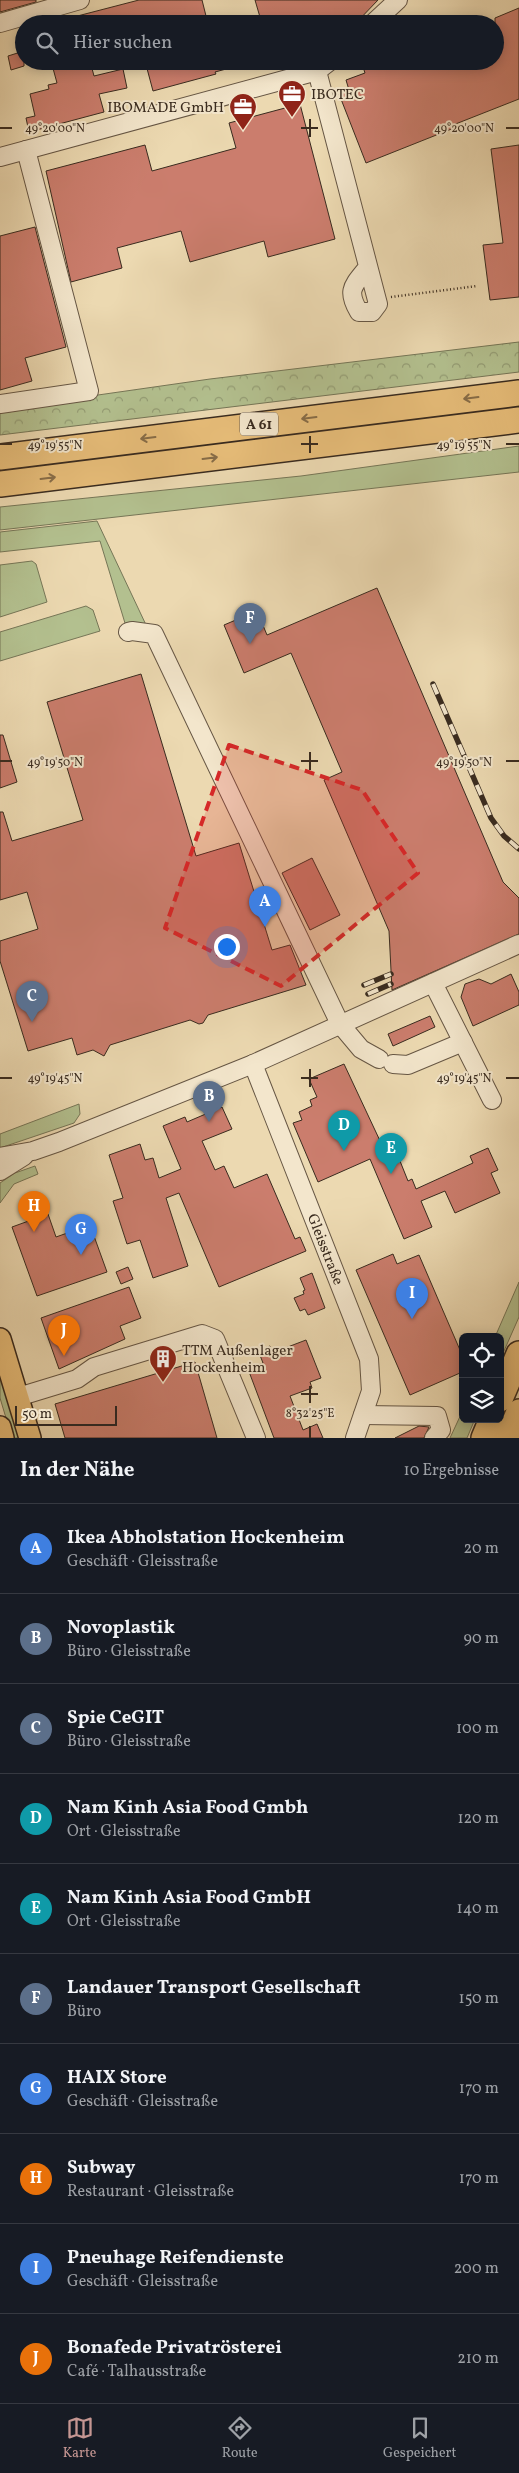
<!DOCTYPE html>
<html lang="de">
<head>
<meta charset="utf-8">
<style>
	body { margin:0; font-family:Vollkorn,serif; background:#20242c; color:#f1f3f6 }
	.controls { position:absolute; right:15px; bottom:15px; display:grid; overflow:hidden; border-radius:8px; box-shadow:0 2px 12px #0003 }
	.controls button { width:45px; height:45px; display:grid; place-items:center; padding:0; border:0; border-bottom:1px solid #363941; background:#171b24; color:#f1f3f6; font:25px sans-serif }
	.scale { position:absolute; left:15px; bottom:12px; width:102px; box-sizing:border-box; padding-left:5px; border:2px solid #392b1f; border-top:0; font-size:14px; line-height:18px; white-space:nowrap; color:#392b1f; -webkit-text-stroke:4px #f3e6cc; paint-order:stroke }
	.you { position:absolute; left:226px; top:946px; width:18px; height:18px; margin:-12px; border:4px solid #fff; border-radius:50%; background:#1a73e8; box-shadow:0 0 0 8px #1a73e833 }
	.badge { display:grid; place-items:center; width:32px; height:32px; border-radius:50%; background:#c59692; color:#fff; font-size:16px; font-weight:700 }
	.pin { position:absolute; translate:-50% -41px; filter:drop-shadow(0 1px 2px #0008) }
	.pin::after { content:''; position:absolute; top:26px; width:18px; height:15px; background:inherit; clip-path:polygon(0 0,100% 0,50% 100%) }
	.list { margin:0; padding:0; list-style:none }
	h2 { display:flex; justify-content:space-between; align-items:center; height:65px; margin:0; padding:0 20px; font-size:21px }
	h2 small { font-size:16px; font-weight:400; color:#9ea1a6 }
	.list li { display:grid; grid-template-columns:32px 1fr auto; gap:15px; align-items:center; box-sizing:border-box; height:90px; padding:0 20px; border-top:1px solid #363941 }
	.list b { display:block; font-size:19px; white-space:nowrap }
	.list p { margin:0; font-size:16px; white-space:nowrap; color:#9ea1a6 }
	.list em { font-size:16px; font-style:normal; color:#9ea1a6 }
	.icon { flex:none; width:28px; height:28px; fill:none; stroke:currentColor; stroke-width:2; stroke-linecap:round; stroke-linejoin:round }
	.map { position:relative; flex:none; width:519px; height:1438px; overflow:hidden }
	.search { position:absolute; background:#171b24; box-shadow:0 2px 12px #0003; left:15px; right:15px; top:15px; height:55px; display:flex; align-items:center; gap:12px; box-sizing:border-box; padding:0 18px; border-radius:28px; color:#9ea1a6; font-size:19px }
	.sheet { height:965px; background:#171b24 }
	nav { display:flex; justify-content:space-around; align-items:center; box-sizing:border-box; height:70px; border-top:1px solid #363941; background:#171b24; font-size:14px; color:#9ea1a6 }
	nav a { display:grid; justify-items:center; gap:2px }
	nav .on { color:#c59692 }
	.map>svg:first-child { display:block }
	.grass { fill:#b3c08f; stroke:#767657 }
	.forest { fill:url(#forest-crowns); stroke:#767657 }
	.building { fill:#cb7d6d; stroke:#392b1f }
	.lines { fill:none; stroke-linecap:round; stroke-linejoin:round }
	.minor-casing { stroke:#665644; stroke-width:20 }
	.major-casing { stroke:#392b1f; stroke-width:24 }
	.highway-casing { stroke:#392b1f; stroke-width:28 }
	.path { stroke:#392b1f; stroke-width:2.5; stroke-dasharray:1 2.5; stroke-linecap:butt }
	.minor { stroke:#f3e6cc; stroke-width:18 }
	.major { stroke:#e6bc78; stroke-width:21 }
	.highway { stroke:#e6bc78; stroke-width:25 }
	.rail-casing { stroke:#392b1f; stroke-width:5.5 }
	.rail { stroke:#f3e6cc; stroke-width:4; stroke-dasharray:11; stroke-linecap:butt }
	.oneway { stroke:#876c47 }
	.marked { fill:#d62828; fill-opacity:0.2; stroke:#d62828; stroke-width:4; stroke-dasharray:10 6; stroke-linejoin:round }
	.ticks { fill:none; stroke:#392b1f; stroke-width:2 }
	.labels { text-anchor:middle; stroke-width:4; stroke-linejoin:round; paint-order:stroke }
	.shield { fill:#f3e6cc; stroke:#716353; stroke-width:1 }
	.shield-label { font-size:14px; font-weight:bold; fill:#392b1f }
	.poi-label { font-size:15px; fill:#392b1f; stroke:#f3e6cc; text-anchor:start }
	.street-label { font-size:15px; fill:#392b1f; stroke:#f3e6cc }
	.ticks-label { font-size:12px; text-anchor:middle; fill:#392b1f; stroke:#f3e6cc; stroke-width:4; stroke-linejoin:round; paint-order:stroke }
</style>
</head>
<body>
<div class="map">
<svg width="519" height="1438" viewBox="0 0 519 1438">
	<defs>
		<pattern id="forest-crowns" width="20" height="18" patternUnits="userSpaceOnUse" patternTransform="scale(1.25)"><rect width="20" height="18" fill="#b3c08f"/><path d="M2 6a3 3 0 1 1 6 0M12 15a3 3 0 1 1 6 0" fill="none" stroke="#939c74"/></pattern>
	</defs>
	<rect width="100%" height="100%" fill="#ecd9b1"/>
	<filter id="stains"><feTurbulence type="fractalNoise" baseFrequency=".004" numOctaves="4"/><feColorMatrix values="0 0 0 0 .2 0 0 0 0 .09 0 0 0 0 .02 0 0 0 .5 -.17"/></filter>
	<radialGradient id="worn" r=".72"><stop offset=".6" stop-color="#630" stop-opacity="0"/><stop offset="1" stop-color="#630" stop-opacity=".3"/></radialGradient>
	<g class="grass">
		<path d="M519 446V472L0 530V507L301 476Z"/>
		<path d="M97 521 147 627 128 633 100 541 0 552V532Z"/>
		<path d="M32 561 36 564 47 602 0 617V565Z"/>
		<path d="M86 606 93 610 100 631 0 661V632Z"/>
		<path d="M79 1104 80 1114 74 1123 0 1148V1134Z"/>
		<path d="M35 1166 38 1174 14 1184 0 1203V1183L15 1173Z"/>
		<path d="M519 1282V1317L500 1360V1337H495Z"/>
		<path d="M0 1359 26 1438H12L0 1398Z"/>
		<path d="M463 1410V1419H475L467 1438H450Z"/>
	</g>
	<path class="forest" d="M519 342V372L0 435V409L210 379Z"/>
	<g class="building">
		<path d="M0 0H36V2L0 12Z"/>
		<path d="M139 0H202L208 24H63L62 20Z"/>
		<path d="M255 0H378L355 24H262Z"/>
		<path d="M519 8V99L453 125 454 128 366 163 339 94 349 90 346 80 365 73 361 61H495V18Z"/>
		<path d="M24 51V66L11 70 8 56Z"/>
		<path d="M51 61H90L94 76 123 69 127 88 99 94 104 112 29 132 26 118 35 116 30 94 49 89 48 85 57 83Z"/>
		<path d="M145 61H240L241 65 215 72 216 74 153 91Z"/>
		<path d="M300 104 335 239 268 257 264 241 190 262 181 231 117 248 122 268 71 282 46 171 145 145 152 171 236 148 229 123Z"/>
		<path d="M519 145V297L490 300 483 245 503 243 491 149Z"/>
		<path d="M35 227 66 347 25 358 32 381 0 390V236Z"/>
		<path d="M377 588 503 882 519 898V934L392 990 389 931 324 780 342 772 291 653 244 673 224 625 257 611 267 635Z"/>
		<path d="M141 674 196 856 239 843 272 950 290 945 306 985 208 1015 203 1023 199 1024 190 1020 110 1045 104 1056 93 1050 77 1055 72 1038 28 1051 0 961V941L38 929 27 892 0 900V812H3L12 841 83 820 47 702Z"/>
		<path d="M0 735H3L17 782 0 788Z"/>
		<path d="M312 858 340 915 310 930 282 873Z"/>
		<path d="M511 974 519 992V1005L473 1026 461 997 465 984 479 979 491 984Z"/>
		<path d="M430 1016 435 1027 393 1046 388 1034Z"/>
		<path d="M344 1064 389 1160 398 1156 408 1181 412 1179 416 1189 473 1163 470 1156 488 1148 498 1170 491 1173 500 1193 455 1213 445 1191 421 1201 432 1227 404 1239 370 1159 318 1182 293 1123 302 1120 299 1112 312 1106 310 1100 317 1097 309 1079Z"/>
		<path d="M222 1107 232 1129 202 1141 215 1170 224 1166 234 1188 267 1174 295 1239 300 1237 306 1251 219 1287 179 1193 166 1198 188 1266 153 1278 140 1240 127 1244 113 1201 123 1198 109 1155 140 1144 145 1160 153 1158 159 1178 181 1169 163 1126 185 1117 187 1122Z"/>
		<path d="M48 1214 56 1237 90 1225 107 1272 37 1296 12 1227Z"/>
		<path d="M393 1254 397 1264 419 1255 463 1357 460 1373 410 1395 356 1270Z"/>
		<path d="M128 1267 133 1279 121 1284 116 1272Z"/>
		<path d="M312 1273 325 1308 308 1315 305 1309 300 1311 294 1298 304 1294 303 1291 305 1290 300 1278Z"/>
		<path d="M129 1287 141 1318 120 1326 125 1339 59 1369 41 1318Z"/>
		<path d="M306 1340 321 1378 310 1382 312 1388 290 1396 303 1430 317 1424 323 1438H274L248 1369 263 1363 258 1350 270 1346 272 1353Z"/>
		<path d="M195 1362 217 1438H65L55 1404Z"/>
		<path d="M419 1426 429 1427 424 1438H395Z"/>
	</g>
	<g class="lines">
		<defs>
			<g id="minor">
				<path d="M0 23 80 0"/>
				<path d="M372 24 398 0"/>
				<path d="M317 71 378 304 372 312H359C346 290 353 286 368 267"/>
				<path d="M0 157 317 71 330 61"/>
				<path d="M0 404 89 391 26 150"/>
				<path d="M128 632 132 631 154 634 340 1024 361 1049 379 1059"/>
				<path d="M433 983 492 1100"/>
				<path id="s1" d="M253 1064 369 1359 371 1391 355 1438"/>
				<path d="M393 1064 408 1065 463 1042"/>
				<path d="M0 1157 33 1151 59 1142 253 1064 519 944"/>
				<path d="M0 1171 24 1156"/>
				<path d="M18 1397 77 1379 94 1367 202 1334 215 1339 256 1438"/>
				<path d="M363 1415 437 1416 441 1430 434 1438"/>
			</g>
			<g id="major">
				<path d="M0 1339 30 1438"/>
				<path d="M0 1427 3 1438"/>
			</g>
			<g id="highway">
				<path d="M0 457 519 393"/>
				<path d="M0 484 519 420"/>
				<path d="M500 1399 519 1354"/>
				<path d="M484 1438 492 1419"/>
				<path d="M508 1438 519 1412"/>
			</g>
		</defs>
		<use href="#minor" class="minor-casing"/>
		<use href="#major" class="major-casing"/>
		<use href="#highway" class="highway-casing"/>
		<path class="path" d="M391 297 477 286"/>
		<use href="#minor" class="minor"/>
		<use href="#major" class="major"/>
		<use href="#highway" class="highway"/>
		<defs>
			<g id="rail">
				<path d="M433 684 491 818 504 836 519 849"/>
				<path d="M364 985 391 974"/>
				<path d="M368 994 391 984"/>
			</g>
		</defs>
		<use href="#rail" class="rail-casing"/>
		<use href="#rail" class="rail"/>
	</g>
	<defs><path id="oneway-shaft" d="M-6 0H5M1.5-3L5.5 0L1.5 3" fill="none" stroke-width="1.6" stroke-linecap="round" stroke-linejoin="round" transform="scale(1.25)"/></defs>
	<g class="oneway">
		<use href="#oneway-shaft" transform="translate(471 398) rotate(173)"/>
		<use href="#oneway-shaft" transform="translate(309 418) rotate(173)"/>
		<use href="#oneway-shaft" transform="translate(148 438) rotate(173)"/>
		<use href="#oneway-shaft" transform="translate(210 458) rotate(-7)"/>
		<use href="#oneway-shaft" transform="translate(48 478) rotate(-7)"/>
	</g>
	<path class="marked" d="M229 745 362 790 418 873 281 986 165 928Z"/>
	<path class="ticks" d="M310 119V137M0 128H12M301 128H318M506 128H519M310 436V453M0 444H12M301 444H318M506 444H519M310 752V770M0 761H12M301 761H318M506 761H519M310 1069V1087M0 1078H12M301 1078H318M506 1078H519M310 1386V1403M301 1394H318M310 1426V1438"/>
	<defs>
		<symbol id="office-pin" viewBox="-11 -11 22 30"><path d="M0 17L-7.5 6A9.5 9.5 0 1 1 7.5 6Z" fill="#8f2418" stroke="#f3e6cc"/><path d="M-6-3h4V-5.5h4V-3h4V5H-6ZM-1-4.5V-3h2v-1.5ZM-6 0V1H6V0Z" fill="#fff"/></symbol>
		<symbol id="building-pin" viewBox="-11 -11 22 30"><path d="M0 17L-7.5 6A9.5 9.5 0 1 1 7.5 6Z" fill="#8f2418" stroke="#f3e6cc"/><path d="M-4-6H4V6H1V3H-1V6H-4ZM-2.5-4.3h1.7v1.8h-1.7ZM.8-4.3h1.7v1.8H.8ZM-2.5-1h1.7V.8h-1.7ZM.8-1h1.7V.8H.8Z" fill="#fff"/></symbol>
	</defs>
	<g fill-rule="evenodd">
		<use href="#office-pin" x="276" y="78" width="32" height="43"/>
		<use href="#office-pin" x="227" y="91" width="32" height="43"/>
		<use href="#building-pin" x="147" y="1343" width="32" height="43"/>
	</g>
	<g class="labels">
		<rect class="shield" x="240" y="412.5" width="38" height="23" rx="4"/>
		<g class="shield-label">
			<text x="259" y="429">A 61</text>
		</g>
		<g class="poi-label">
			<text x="311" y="99">IBOTEC</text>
			<text x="224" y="112" text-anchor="end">IBOMADE GmbH</text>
			<text x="182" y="1355">TTM Außenlager<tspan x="182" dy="17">Hockenheim</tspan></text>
		</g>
		<g class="street-label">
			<text dy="5" stroke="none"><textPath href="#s1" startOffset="199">Gleisstraße</textPath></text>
		</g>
	</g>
	<g class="ticks-label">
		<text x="55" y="132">49°20'00"N</text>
		<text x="464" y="132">49°20'00"N</text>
		<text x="55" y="449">49°19'55"N</text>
		<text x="464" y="449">49°19'55"N</text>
		<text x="55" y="766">49°19'50"N</text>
		<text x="464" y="766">49°19'50"N</text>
		<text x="55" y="1082">49°19'45"N</text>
		<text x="464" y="1082">49°19'45"N</text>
		<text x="310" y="1417">8°32'25"E</text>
	</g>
	<rect width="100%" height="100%" filter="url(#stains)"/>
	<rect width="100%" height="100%" fill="url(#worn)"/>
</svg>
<div class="controls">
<button><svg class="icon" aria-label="locate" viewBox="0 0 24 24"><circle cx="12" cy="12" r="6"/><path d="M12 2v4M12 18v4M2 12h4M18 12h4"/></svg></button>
<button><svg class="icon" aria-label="layers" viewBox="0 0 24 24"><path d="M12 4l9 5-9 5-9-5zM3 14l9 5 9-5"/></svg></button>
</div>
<div class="scale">50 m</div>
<div class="you"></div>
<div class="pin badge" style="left:265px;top:927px;background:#3f7fe0">A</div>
<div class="pin badge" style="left:209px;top:1122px;background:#5c6f8a">B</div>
<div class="pin badge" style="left:32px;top:1022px;background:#5c6f8a">C</div>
<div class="pin badge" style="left:344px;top:1151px;background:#0f9aa8">D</div>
<div class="pin badge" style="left:391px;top:1174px;background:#0f9aa8">E</div>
<div class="pin badge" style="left:250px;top:644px;background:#5c6f8a">F</div>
<div class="pin badge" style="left:81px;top:1255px;background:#3f7fe0">G</div>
<div class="pin badge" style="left:34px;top:1232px;background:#e8710a">H</div>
<div class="pin badge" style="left:412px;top:1319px;background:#3f7fe0">I</div>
<div class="pin badge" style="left:64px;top:1356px;background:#e8710a">J</div>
<div class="search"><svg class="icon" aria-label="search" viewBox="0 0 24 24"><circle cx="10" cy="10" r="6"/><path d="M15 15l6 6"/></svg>Hier suchen</div>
</div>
<section class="sheet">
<h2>In der Nähe<small>10 Ergebnisse</small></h2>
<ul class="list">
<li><span class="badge" style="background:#3f7fe0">A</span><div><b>Ikea Abholstation Hockenheim</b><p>Geschäft · Gleisstraße</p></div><em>20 m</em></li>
<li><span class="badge" style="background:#5c6f8a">B</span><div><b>Novoplastik</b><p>Büro · Gleisstraße</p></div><em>90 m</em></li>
<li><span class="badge" style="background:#5c6f8a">C</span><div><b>Spie CeGIT</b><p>Büro · Gleisstraße</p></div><em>100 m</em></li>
<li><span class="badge" style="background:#0f9aa8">D</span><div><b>Nam Kinh Asia Food Gmbh</b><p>Ort · Gleisstraße</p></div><em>120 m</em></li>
<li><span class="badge" style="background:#0f9aa8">E</span><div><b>Nam Kinh Asia Food GmbH</b><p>Ort · Gleisstraße</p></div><em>140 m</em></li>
<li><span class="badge" style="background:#5c6f8a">F</span><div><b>Landauer Transport Gesellschaft</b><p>Büro</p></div><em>150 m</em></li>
<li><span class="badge" style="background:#3f7fe0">G</span><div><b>HAIX Store</b><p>Geschäft · Gleisstraße</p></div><em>170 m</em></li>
<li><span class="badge" style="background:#e8710a">H</span><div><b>Subway</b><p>Restaurant · Gleisstraße</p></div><em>170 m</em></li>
<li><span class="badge" style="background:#3f7fe0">I</span><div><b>Pneuhage Reifendienste</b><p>Geschäft · Gleisstraße</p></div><em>200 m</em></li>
<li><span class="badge" style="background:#e8710a">J</span><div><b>Bonafede Privatrösterei</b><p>Café · Talhausstraße</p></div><em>210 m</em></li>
</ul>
</section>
<nav>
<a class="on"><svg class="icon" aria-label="map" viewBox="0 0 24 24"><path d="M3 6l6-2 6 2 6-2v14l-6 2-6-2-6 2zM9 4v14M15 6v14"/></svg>Karte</a>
<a><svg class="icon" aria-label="directions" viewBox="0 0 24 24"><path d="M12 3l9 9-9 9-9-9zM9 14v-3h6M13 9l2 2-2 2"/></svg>Route</a>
<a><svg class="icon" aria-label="saved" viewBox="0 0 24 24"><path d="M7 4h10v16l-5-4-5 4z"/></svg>Gespeichert</a>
</nav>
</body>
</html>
